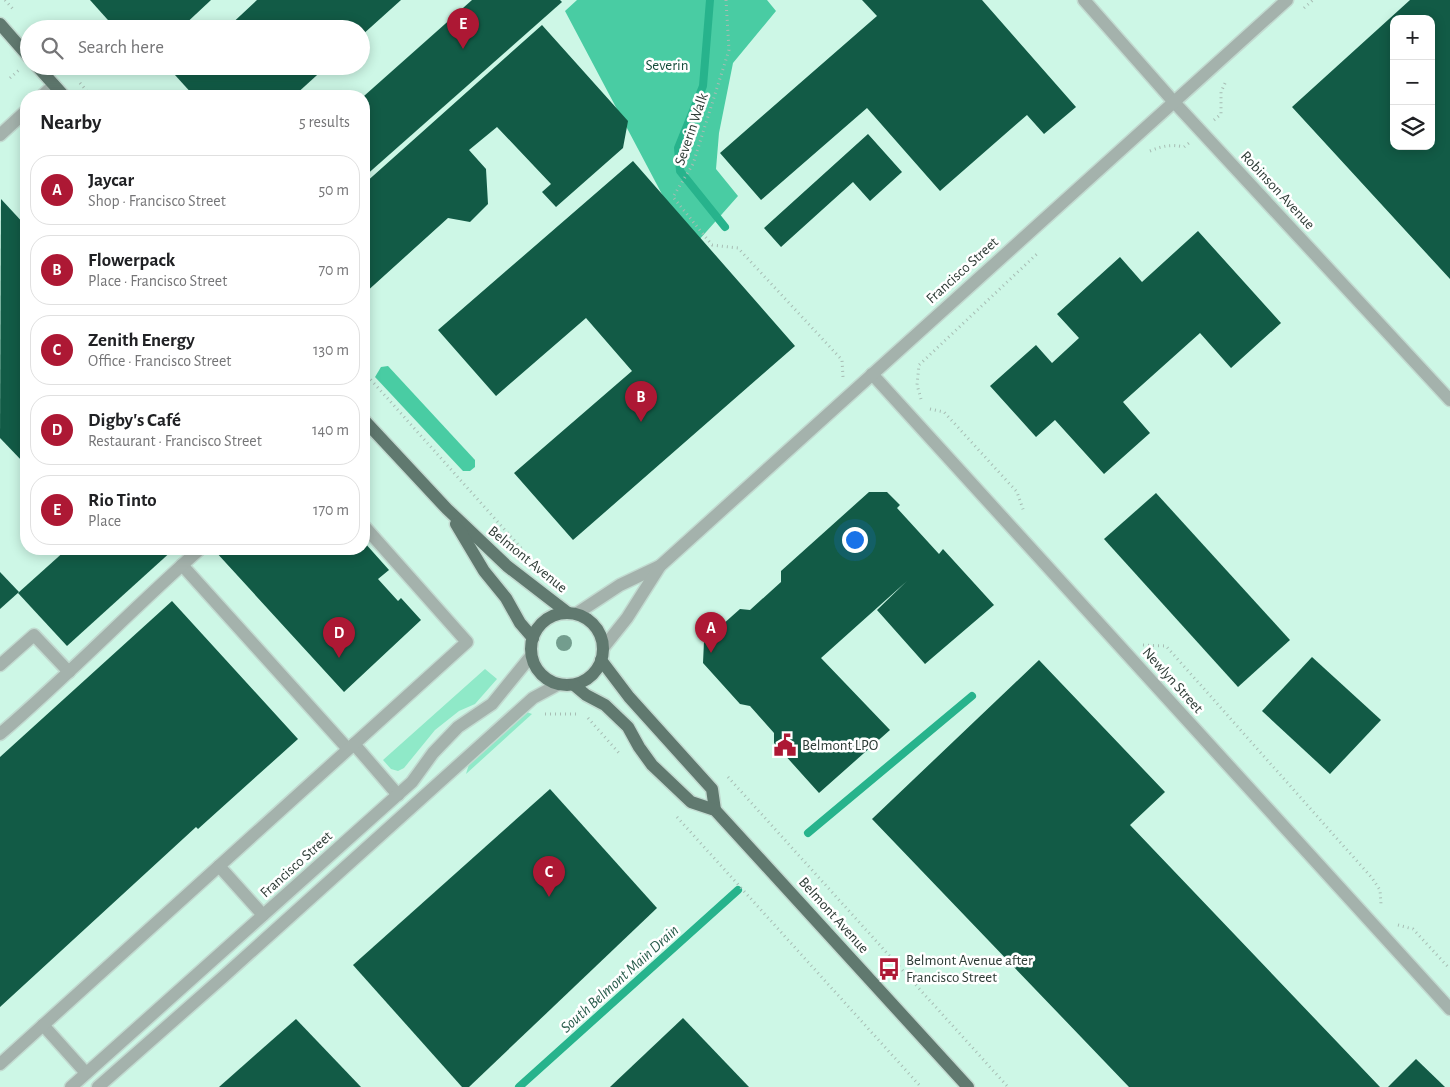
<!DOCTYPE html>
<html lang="en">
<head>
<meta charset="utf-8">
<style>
	body { margin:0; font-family:"Alegreya Sans",sans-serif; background:#f2f2f2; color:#202124 }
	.controls { position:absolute; right:15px; top:15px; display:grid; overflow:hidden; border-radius:10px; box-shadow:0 2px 12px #0003 }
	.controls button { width:45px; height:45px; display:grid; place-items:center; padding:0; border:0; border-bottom:1px solid #e0e0e0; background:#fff; color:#202124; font:25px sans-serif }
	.you { position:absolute; left:854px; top:539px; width:18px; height:18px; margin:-12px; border:4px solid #fff; border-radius:50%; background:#1a73e8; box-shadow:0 0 0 8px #1a73e833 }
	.badge { display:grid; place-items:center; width:32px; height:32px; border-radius:50%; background:#ad1834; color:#fff; font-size:16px; font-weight:700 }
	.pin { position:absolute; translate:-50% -41px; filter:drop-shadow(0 1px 2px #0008) }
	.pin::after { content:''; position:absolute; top:26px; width:18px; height:15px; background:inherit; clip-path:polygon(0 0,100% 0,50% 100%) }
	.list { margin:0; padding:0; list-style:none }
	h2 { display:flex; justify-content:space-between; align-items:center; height:65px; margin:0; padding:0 20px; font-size:21px }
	h2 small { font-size:16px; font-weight:400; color:#757577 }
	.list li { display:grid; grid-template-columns:32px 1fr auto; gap:15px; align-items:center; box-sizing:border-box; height:70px; margin:0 10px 10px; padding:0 10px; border:1px solid #e0e0e0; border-radius:20px }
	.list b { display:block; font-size:19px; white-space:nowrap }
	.list p { margin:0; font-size:16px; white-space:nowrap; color:#757577 }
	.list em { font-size:16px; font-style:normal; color:#757577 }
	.icon { flex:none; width:28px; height:28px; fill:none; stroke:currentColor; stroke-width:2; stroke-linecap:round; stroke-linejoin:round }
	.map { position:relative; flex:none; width:1450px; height:1087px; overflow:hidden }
	.search { position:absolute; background:#fff; box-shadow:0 2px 12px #0003; left:20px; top:20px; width:350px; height:55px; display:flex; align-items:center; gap:12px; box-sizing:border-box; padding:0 18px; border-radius:28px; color:#757577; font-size:19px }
	.panel { position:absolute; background:#fff; box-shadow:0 2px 12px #0003; left:20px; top:90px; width:350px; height:465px; border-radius:20px }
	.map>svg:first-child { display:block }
	.built { fill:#cdf7e6; fill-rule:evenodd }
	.green { fill:#8fe9c8 }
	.forest { fill:#49cca3 }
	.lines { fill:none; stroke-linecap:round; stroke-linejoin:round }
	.stream { stroke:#27b38c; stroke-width:8 }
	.building { fill:#125b46; fill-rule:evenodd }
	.minor-casing { stroke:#c2dad0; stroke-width:15 }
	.major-casing { stroke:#c2dad0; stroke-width:15 }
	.path { stroke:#a7bdb4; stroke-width:3; stroke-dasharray:1 4; stroke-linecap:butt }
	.minor { stroke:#a4b2ac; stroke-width:12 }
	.major { stroke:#60796f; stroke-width:12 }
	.tree { fill:#739d8e }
	.labels { text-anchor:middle; stroke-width:5; stroke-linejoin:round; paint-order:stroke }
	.park-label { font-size:15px; fill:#184e3d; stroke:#fff }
	.street-label { font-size:15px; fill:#2e3c36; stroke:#fff }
	.poi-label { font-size:15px; fill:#2e3c36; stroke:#fff; text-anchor:start }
	.water-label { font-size:16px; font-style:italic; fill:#295d4c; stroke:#fff }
</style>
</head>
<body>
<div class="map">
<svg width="1450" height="1087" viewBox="0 0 1450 1087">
	<rect width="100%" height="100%" fill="#e3fdf2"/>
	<path class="built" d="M0 0H1450V1087H0ZM1394 19H1431V146H1394ZM29 29H361V66H29ZM26 96H364V549H26Z"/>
	<g class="green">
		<path d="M485 669 497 679 475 704 459 711 435 730 404 768 398 771 391 769 383 760Z"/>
		<path d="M527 712 532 714 466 774 469 764 499 738V730Z"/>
	</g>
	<g class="forest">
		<path d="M577 0H767L776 11 733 63 719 133 716 169 738 196 691 249 565 11Z"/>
		<path d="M388 366 475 460V467L470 471H463L375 377 381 367Z"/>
	</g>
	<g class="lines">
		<g class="stream">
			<path d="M710 0 703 86 678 148 680 171 725 227"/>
			<path d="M808 833 972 696"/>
			<path d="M519 1087 738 890"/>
		</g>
	</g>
	<g class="building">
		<path d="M90 0H211L180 29H116Z"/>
		<path d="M257 0H401L361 36V29H226Z"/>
		<path d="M472 0H560L562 2 364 177V96Z"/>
		<path d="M862 0H982L1076 107 1044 134 1027 115 940 191 867 108 761 200 720 153 877 16Z"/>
		<path d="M1410 0H1450V279L1292 107ZM1394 19H1431V146H1394Z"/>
		<path d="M542 25 628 121 623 148 556 207 542 192 551 184 497 127 469 150 486 169 488 204 470 222 448 218 364 294V184Z"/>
		<path d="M184 66H327L294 96H194L175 75Z"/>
		<path d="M868 134 902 172 870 201 853 182 781 247 764 228Z"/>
		<path d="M633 161 795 346 573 540 514 473 632 371 586 318 496 396 438 330Z"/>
		<path d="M1 199 26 226V459L23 462 0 438Z"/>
		<path d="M1198 231 1281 323 1231 368 1200 333 1123 402 1150 433 1104 474 1055 420 1036 437 990 386 1036 345 1052 363 1079 338 1057 314 1120 257 1142 282Z"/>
		<path d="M869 492H887L900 505 897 508 939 554 943 549 994 605 925 664 877 610 907 581 821 658 890 730 819 793 774 743V733L750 706 740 704 703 663 704 641 740 609 750 610 781 582V571Z"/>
		<path d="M1156 493 1290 640 1238 687 1104 539Z"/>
		<path d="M364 542 389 570 378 579 398 601 401 598 421 620 344 692 215 551 218 549H364Z"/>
		<path d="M67 549H174L67 646 18 593Z"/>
		<path d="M0 572 19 592 0 609Z"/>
		<path d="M172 601 298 739 198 829 196 827 0 1007V757Z"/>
		<path d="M1312 657 1381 720 1330 774 1262 711Z"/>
		<path d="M1039 660 1165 792 1130 825 1380 1087H1129L872 819Z"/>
		<path d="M550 789 657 908 469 1087H462L353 965Z"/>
		<path d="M683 1018 749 1087H610Z"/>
		<path d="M296 1019 361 1087H219Z"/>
		<path d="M1416 1059 1445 1087H1388Z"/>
	</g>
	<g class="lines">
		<defs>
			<g id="minor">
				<path d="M1084 0 1173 101 1450 400"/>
				<path d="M42 96 54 85"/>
				<path d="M0 135 26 111"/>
				<path d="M872 374 1450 1009"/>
				<path d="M182 565 348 749"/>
				<path d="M576 614 620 585 660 566"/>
				<path d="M603 648 627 618 660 566 1287 0"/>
				<path d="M0 665 34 635 69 672"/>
				<path d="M0 734C69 675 132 609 200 549"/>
				<path d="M354 744 398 795"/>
				<path d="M219 866 263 915"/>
				<path d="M43 1025 86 1073"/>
				<path d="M0 1064 467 642 364 526"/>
				<path d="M71 1087 412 782 433 753 458 727 492 704 531 656"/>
				<path d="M98 1087 223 977 533 698 559 684"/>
			</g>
			<g id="major">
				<path d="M0 24 29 57"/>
				<path d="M37 66 64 96"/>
				<path d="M364 420 447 509 507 566 568 613"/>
				<path d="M456 524 484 571 506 598 520 623 533 638"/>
				<circle cx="567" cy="649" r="36"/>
				<path d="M601 660 629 697 712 789 715 810"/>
				<path d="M574 685 586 695 605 705 628 727 639 747 652 765 691 802 715 810 968 1087"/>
			</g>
		</defs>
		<use href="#minor" class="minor-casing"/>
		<use href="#major" class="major-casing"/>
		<g class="path">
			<path d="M5 0 13 9"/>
			<path d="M726 0 729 50 693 164 673 197 712 245 738 248 842 360 843 377"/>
			<path d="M1304 8 1313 0"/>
			<path d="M10 78 19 70"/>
			<path d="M80 83 91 96"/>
			<path d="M1214 120 1221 114V92L1226 81"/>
			<path d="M1150 151C1162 146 1171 144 1184 147L1189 143"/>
			<path d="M364 372 530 558"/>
			<path d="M921 399 917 385 919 365 1039 252"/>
			<path d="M930 409 944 412 1017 492 1024 512"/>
			<path d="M1143 645 1166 646 1372 878 1380 890 1381 904"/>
			<path d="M545 714H579"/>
			<path d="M588 718 619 753"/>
			<path d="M728 777 1008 1087"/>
			<path d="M677 817 921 1087"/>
			<path d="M1398 925 1413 929 1450 969"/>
		</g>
		<use href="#minor" class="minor"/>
		<use href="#major" class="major"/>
	</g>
	<circle class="tree" cx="564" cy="643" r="8"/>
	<defs>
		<symbol id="civic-bare" viewBox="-9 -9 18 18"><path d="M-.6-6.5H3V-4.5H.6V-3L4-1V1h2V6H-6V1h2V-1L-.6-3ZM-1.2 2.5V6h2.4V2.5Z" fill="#ad1834" stroke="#fff" stroke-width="2.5" paint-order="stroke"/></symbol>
		<symbol id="bus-bare" viewBox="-9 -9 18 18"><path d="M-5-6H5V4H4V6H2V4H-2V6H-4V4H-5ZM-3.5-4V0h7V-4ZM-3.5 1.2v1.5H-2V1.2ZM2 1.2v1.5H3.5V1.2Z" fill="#ad1834" stroke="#fff" stroke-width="2.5" paint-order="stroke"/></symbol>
	</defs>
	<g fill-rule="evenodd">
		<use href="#civic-bare" x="769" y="729" width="32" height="32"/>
		<use href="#bus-bare" x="873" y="953" width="32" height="32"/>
	</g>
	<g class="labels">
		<g class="park-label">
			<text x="667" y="70">Severin</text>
		</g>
		<g class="street-label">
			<text transform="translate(691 129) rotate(-71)" y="5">Severin Walk</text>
			<text transform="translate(1278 190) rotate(47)" y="5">Robinson Avenue</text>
			<text transform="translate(962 270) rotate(-42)" y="5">Francisco Street</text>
			<text transform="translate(528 559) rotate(39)" y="5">Belmont Avenue</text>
			<text transform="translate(1173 680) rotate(48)" y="5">Newlyn Street</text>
			<text transform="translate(296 864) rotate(-42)" y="5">Francisco Street</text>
			<text transform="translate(834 915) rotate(48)" y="5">Belmont Avenue</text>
		</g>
		<g class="poi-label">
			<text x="802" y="750">Belmont LPO</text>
			<text x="906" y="965">Belmont Avenue after<tspan x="906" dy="17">Francisco Street</tspan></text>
		</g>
		<g class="water-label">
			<text transform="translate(619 978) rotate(-42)" y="6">South Belmont Main Drain</text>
		</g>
	</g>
</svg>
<div class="controls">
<button>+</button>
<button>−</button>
<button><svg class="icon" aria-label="layers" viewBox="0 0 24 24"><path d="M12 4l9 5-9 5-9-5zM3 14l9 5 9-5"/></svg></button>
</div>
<div class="you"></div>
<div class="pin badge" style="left:711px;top:653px">A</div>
<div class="pin badge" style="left:641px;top:422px">B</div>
<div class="pin badge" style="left:549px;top:897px">C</div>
<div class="pin badge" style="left:339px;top:658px">D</div>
<div class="pin badge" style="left:463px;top:49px">E</div>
<div class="search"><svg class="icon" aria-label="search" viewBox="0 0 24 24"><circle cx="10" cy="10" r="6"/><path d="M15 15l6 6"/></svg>Search here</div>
<section class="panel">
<h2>Nearby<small>5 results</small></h2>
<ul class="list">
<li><span class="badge">A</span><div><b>Jaycar</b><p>Shop · Francisco Street</p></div><em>50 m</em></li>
<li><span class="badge">B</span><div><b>Flowerpack</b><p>Place · Francisco Street</p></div><em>70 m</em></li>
<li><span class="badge">C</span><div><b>Zenith Energy</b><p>Office · Francisco Street</p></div><em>130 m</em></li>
<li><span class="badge">D</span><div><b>Digby's Café</b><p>Restaurant · Francisco Street</p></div><em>140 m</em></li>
<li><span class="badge">E</span><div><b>Rio Tinto</b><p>Place</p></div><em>170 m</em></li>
</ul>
</section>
</div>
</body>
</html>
